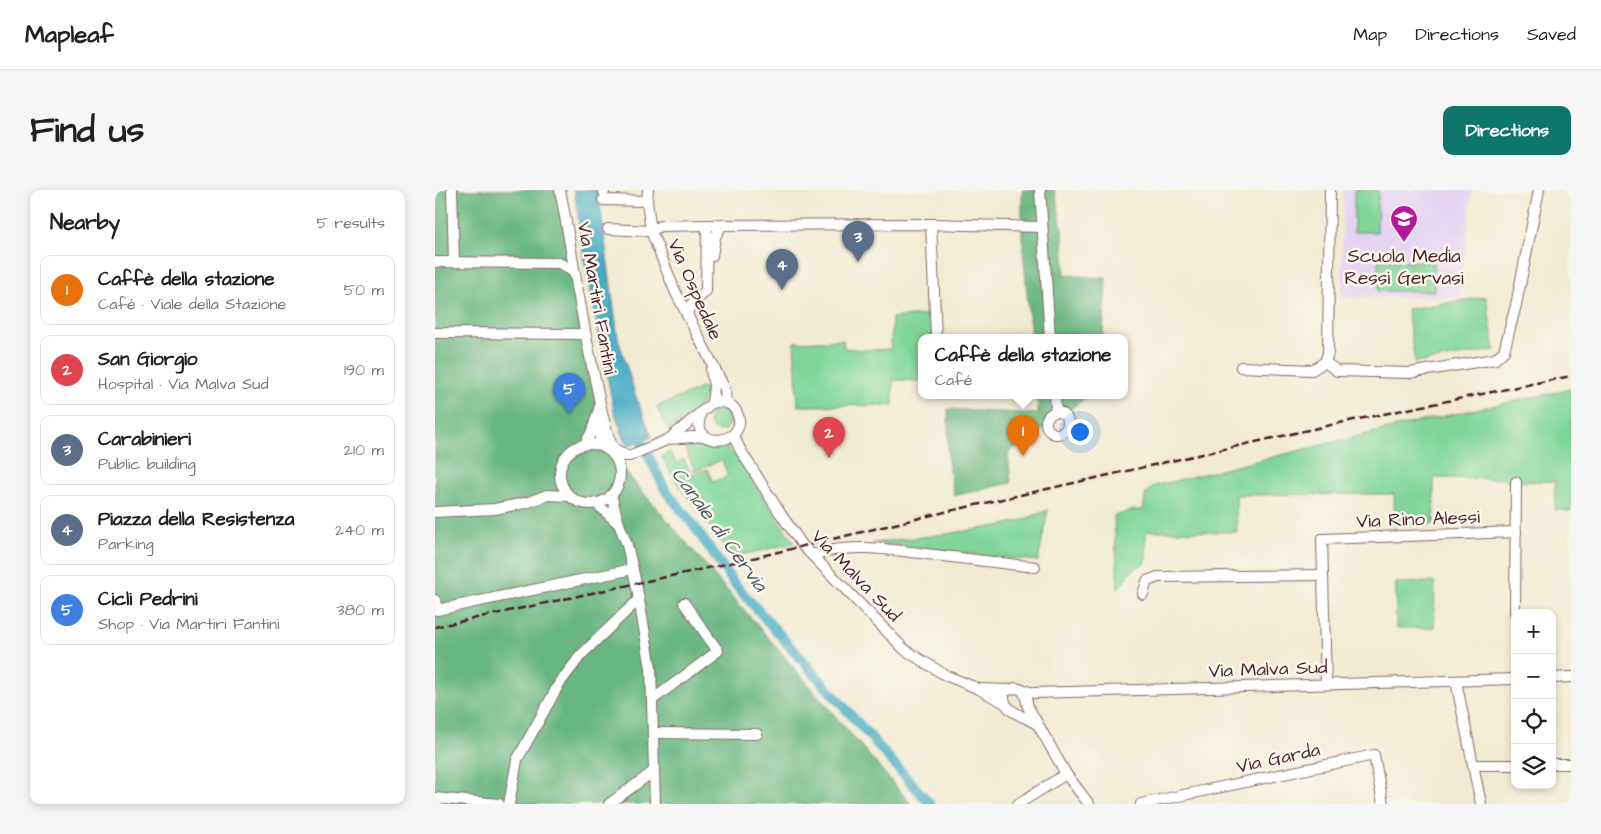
<!DOCTYPE html>
<html lang="en">
<head>
<meta charset="utf-8">
<style>
	body { margin:0; font-family:"Architects Daughter",sans-serif; background:#f6f6f6; color:#202124 }
	.controls { position:absolute; right:15px; bottom:15px; display:grid; overflow:hidden; border-radius:10px; box-shadow:0 2px 8px #0003 }
	.controls button { width:45px; height:45px; display:grid; place-items:center; padding:0; border:0; border-bottom:1px solid #e0e0e0; background:#fff; color:#202124; font:25px sans-serif }
	.you { position:absolute; left:644px; top:241px; width:18px; height:18px; margin:-12px; border:4px solid #fff; border-radius:50%; background:#1a73e8; box-shadow:0 0 0 8px #1a73e833 }
	.badge { display:grid; place-items:center; width:32px; height:32px; border-radius:50%; background:#0f766e; color:#fff; font-size:16px; font-weight:700 }
	.pin { position:absolute; translate:-50% -41px; filter:drop-shadow(0 1px 2px #0008) }
	.pin::after { content:''; position:absolute; top:26px; width:18px; height:15px; background:inherit; clip-path:polygon(0 0,100% 0,50% 100%) }
	.popup { position:absolute; left:483px; top:144px; width:210px; height:65px; box-sizing:border-box; display:grid; place-content:center; border-radius:10px; background:#fff; filter:drop-shadow(0 1px 4px #0005); font-size:16px; white-space:nowrap; color:#757577 }
	.popup b { font-size:19px; color:#202124 }
	.popup::after { content:''; position:absolute; left:50%; top:100%; margin-left:-10px; border:10px solid transparent; border-top-color:#fff }
	.list { margin:0; padding:0; list-style:none }
	h2 { display:flex; justify-content:space-between; align-items:center; height:65px; margin:0; padding:0 20px; font-size:21px }
	h2 small { font-size:16px; font-weight:400; color:#757577 }
	.list li { display:grid; grid-template-columns:32px 1fr auto; gap:15px; align-items:center; box-sizing:border-box; height:70px; margin:0 10px 10px; padding:0 10px; border:1px solid #e0e0e0; border-radius:10px }
	.list b { display:block; font-size:19px; white-space:nowrap }
	.list p { margin:0; font-size:16px; white-space:nowrap; color:#757577 }
	.list em { font-size:16px; font-style:normal; color:#757577 }
	.icon { flex:none; width:28px; height:28px; fill:none; stroke:currentColor; stroke-width:2; stroke-linecap:round; stroke-linejoin:round }
	.map { position:relative; flex:none; width:1136px; height:614px; overflow:hidden; border-radius:10px }
	header { display:flex; align-items:center; gap:30px; box-sizing:border-box; height:70px; padding:0 25px; background:#fff; border-bottom:1px solid #e0e0e0 }
	header strong { font-size:24px }
	nav { display:flex; gap:28px; margin-inline-start:auto; font-size:18px }
	.intro { display:flex; align-items:center; justify-content:space-between; box-sizing:border-box; height:120px; padding:0 30px }
	h1 { margin:0; font-size:35px }
	.button { padding:12px 22px; border-radius:10px; background:#0f766e; color:#fff; font-size:18px; font-weight:700 }
	main { display:flex; gap:30px; padding:0 30px }
	aside { flex:1; background:#fff; border-radius:10px; box-shadow:0 2px 8px #0003 }
	.map>svg:first-child { display:block }
	.built { fill:#e4d3f2 }
	.green { fill:#7fd598; stroke:#647a62 }
	.forest { fill:#67b680; stroke:#586a56 }
	.water { fill:#45abc4; stroke:#486578 }
	.lines { fill:none; stroke-linecap:round; stroke-linejoin:round }
	.canal { stroke:#45abc4; stroke-width:10 }
	.minor-casing { stroke:#846665; stroke-width:12 }
	.minor { stroke:#fff; stroke-width:10 }
	.rail { stroke:#4a1f2b; stroke-width:2.5; stroke-dasharray:8 4; stroke-linecap:butt }
	.labels { text-anchor:middle; stroke-width:5; stroke-linejoin:round; paint-order:stroke }
	.poi-label { font-size:19px; fill:#4a1f2b; stroke:#fbf7ec }
	.street-label { font-size:19px; fill:#4a1f2b; stroke:#fbf7ec }
	.water-label { font-size:20px; font-style:italic; fill:#485768; stroke:#fbf7ec }
</style>
</head>
<body>
<header>
<strong>Mapleaf</strong>
<nav><a>Map</a><a>Directions</a><a>Saved</a></nav>
</header>
<div class="intro"><h1>Find us</h1><a class="button">Directions</a></div>
<main>
<aside>
<h2>Nearby<small>5 results</small></h2>
<ul class="list">
<li><span class="badge" style="background:#e8710a">1</span><div><b>Caffè della stazione</b><p>Café · Viale della Stazione</p></div><em>50 m</em></li>
<li><span class="badge" style="background:#e0444e">2</span><div><b>San Giorgio</b><p>Hospital · Via Malva Sud</p></div><em>190 m</em></li>
<li><span class="badge" style="background:#5c6f8a">3</span><div><b>Carabinieri</b><p>Public building</p></div><em>210 m</em></li>
<li><span class="badge" style="background:#5c6f8a">4</span><div><b>Piazza della Resistenza</b><p>Parking</p></div><em>240 m</em></li>
<li><span class="badge" style="background:#3f7fe0">5</span><div><b>Cicli Pedrini</b><p>Shop · Via Martiri Fantini</p></div><em>380 m</em></li>
</ul>
</aside>
<div class="map">
<svg width="1136" height="614" viewBox="0 0 1136 614">
	<rect width="100%" height="100%" fill="#fbf7ec"/>
	<filter id="ink" filterUnits="userSpaceOnUse"><feTurbulence type="fractalNoise" baseFrequency=".02" numOctaves="2"/><feDisplacementMap in="SourceGraphic" scale="10" xChannelSelector="R" yChannelSelector="G"/><feConvolveMatrix kernelMatrix="1 2 1 2 8 2 1 2 1" color-interpolation-filters="sRGB"/></filter>
	<filter id="wash" filterUnits="userSpaceOnUse"><feTurbulence type="fractalNoise" baseFrequency=".0096" numOctaves="4" result="noise"/><feDisplacementMap in="SourceGraphic" scale="20" xChannelSelector="R" yChannelSelector="G"/><feGaussianBlur stdDeviation="1.12" result="paint"/><feColorMatrix in="noise" values="0 0 0 0 0 0 0 0 0 0 0 0 0 0 0 0 0 1.4 0 .05"/><feComposite in="paint" operator="in"/></filter>
	<g filter="url(#wash)">
		<rect width="100%" height="100%" fill="#f0ead1"/>
		<path class="built" d="M908 0H1037L1025 107H907Z"/>
		<g class="green">
			<path d="M919 0H943L942 42H919Z"/>
			<path d="M943 71 999 72V101H943Z"/>
			<path d="M1051 107 1060 160 980 173 972 119Z"/>
			<path d="M497 124 498 147H487V191L458 190V215L363 216 359 152 408 150 409 158 429 160 456 159 457 128Z"/>
			<path d="M269 197 272 198 267 213 261 220 234 241 221 217Z"/>
			<path d="M1136 199V321L1120 320V291L1072 292 1069 289 999 288V334L960 335 959 304 801 305 802 342 711 341V373C704 376 698 379 693 385 690 390 688 394 683 398L679 326 700 320H708L711 303 719 296 973 234Z"/>
			<circle cx="285" cy="230" r="11"/>
			<path d="M265 252 292 258 301 267 359 353 298 367 242 293 226 266 235 261 241 273 249 269 256 285 272 279 278 292 293 286 287 270 260 281 249 256Z"/>
			<path d="M613 320 603 371 438 353 511 344 563 336 588 330Z"/>
			<path d="M1000 392 999 438H961V393Z"/>
		</g>
		<g class="forest">
			<path d="M0 0H121L170 258 476 614H0Z"/>
			<path d="M587 0H620L628 46 630 85 671 88 668 147H596L587 48Z"/>
			<path d="M602 205H655L573 263 576 293 519 306 513 270V219L603 224Z"/>
		</g>
		<path class="water" d="M139 0H163L183 148 201 207 217 247 192 256 179 221 149 69Z"/>
		<g class="lines">
			<path class="canal" d="M200 239 231 301 257 333 298 392 495 614"/>
		</g>
	</g>
	<g filter="url(#ink)">
		<g class="lines">
			<defs>
				<g id="minor">
					<path d="M17 0 19 72"/>
					<path d="M125 0C138 65 146 130 161 194 165 213 169 236 176 253 179 261 187 263 194 266"/>
					<path d="M168 0 169 2"/>
					<path d="M213 0 212 11 216 41 240 101 290 199 291 213"/>
					<path d="M605 0 615 147"/>
					<path d="M168 10 212 11"/>
					<path d="M496 34 501 147"/>
					<path d="M173 39 216 41"/>
					<path d="M216 41 225 36 272 35 496 34 607 37"/>
					<path d="M277 66 280 47 287 35"/>
					<path d="M0 72 124 73 132 77 139 83"/>
					<path d="M252 125 255 116 271 101 272 35"/>
					<path d="M0 143 149 144"/>
					<path d="M890 172 893 163 895 0"/>
					<path d="M806 177 877 180 890 172 902 181 974 183 1060 169 1069 161 1081 115 1104 0"/>
					<path d="M276 180 279 196 277 213"/>
					<path d="M620 205 621 222"/>
					<circle cx="622" cy="233" r="11"/>
					<path d="M164 228 165 250 170 258"/>
					<path d="M298 245 306 261 345 323 368 356 470 460 510 485 544 499 570 513"/>
					<path d="M234 249 270 246"/>
					<path d="M150 254 157 241 165 216"/>
					<circle cx="155" cy="284" r="30"/>
					<path d="M189 266H194L234 249 277 213C286 211 296 212 301 221 319 254 252 264 266 222"/>
					<path d="M176 305 184 334 192 355 201 393 216 478 220 614"/>
					<path d="M161 313 184 334"/>
					<path d="M0 322 60 319 94 312 112 305 134 306"/>
					<path d="M377 365C417 352 459 360 500 365 533 369 566 373 600 377"/>
					<path d="M708 404 712 391 723 387 888 385"/>
					<path d="M0 410 2 420 198 379"/>
					<path d="M1080 423 1081 292"/>
					<path d="M1117 488 1136 487"/>
					<path d="M1021 491 1046 614"/>
					<path d="M891 494 887 349 1081 342"/>
					<path d="M544 499 574 500 581 498 599 503 1080 489"/>
					<path d="M588 501 591 508 593 517 631 584 654 614"/>
					<path d="M569 507C569 522 590 526 600 533"/>
					<path d="M217 510 283 461 249 413"/>
					<path d="M219 543 322 544"/>
					<path d="M1117 574H1136"/>
					<path d="M1039 575H1080"/>
					<path d="M0 608 64 614"/>
					<path d="M74 614 82 570 124 494 146 465 202 411"/>
					<path d="M174 614 219 581"/>
					<path d="M583 614 631 584"/>
					<path d="M706 614 939 565 948 614"/>
				</g>
			</defs>
			<use href="#minor" class="minor-casing"/>
			<use href="#minor" class="minor"/>
			<path class="rail" d="M0 437 314 369 510 322 909 232 1136 186"/>
		</g>
	</g>
	<defs>
		<symbol id="school-pin" viewBox="-11 -11 22 30"><path d="M0 17L-7.5 6A9.5 9.5 0 1 1 7.5 6Z" fill="#b5179e" stroke="#fbf7ec"/><path d="M0-5L7-2L0 1L-7-2ZM-4 1L0 2.5L4 1V4Q0 6-4 4Z" fill="#fff"/></symbol>
	</defs>
	<g fill-rule="evenodd">
		<use href="#school-pin" x="953" y="13" width="32" height="43"/>
	</g>
	<g class="labels">
		<g class="poi-label">
			<text x="969" y="72">Scuola Media<tspan x="969" dy="22">Ressi Gervasi</tspan></text>
		</g>
		<g class="street-label">
			<text transform="translate(261 99) rotate(66)" y="7">Via Ospedale</text>
			<text transform="translate(163 108) rotate(80)" y="7">Via Martiri Fantini</text>
			<text transform="translate(983 328) rotate(-2)" y="7">Via Rino Alessi</text>
			<text transform="translate(422 385) rotate(46)" y="7">Via Malva Sud</text>
			<text transform="translate(833 478) rotate(-2)" y="7">Via Malva Sud</text>
			<text transform="translate(843 567) rotate(-12)" y="7">Via Garda</text>
		</g>
		<g class="water-label">
			<text transform="translate(285 339) rotate(54)" y="7">Canale di Cervia</text>
		</g>
	</g>
</svg>
<div class="controls">
<button>+</button>
<button>−</button>
<button><svg class="icon" aria-label="locate" viewBox="0 0 24 24"><circle cx="12" cy="12" r="6"/><path d="M12 2v4M12 18v4M2 12h4M18 12h4"/></svg></button>
<button><svg class="icon" aria-label="layers" viewBox="0 0 24 24"><path d="M12 4l9 5-9 5-9-5zM3 14l9 5 9-5"/></svg></button>
</div>
<div class="you"></div>
<div class="pin badge" style="left:588px;top:266px;background:#e8710a">1</div>
<div class="popup"><b>Caffè della stazione</b>Café</div>
<div class="pin badge" style="left:394px;top:268px;background:#e0444e">2</div>
<div class="pin badge" style="left:423px;top:72px;background:#5c6f8a">3</div>
<div class="pin badge" style="left:347px;top:100px;background:#5c6f8a">4</div>
<div class="pin badge" style="left:134px;top:224px;background:#3f7fe0">5</div>
</div>
</main>
</body>
</html>
